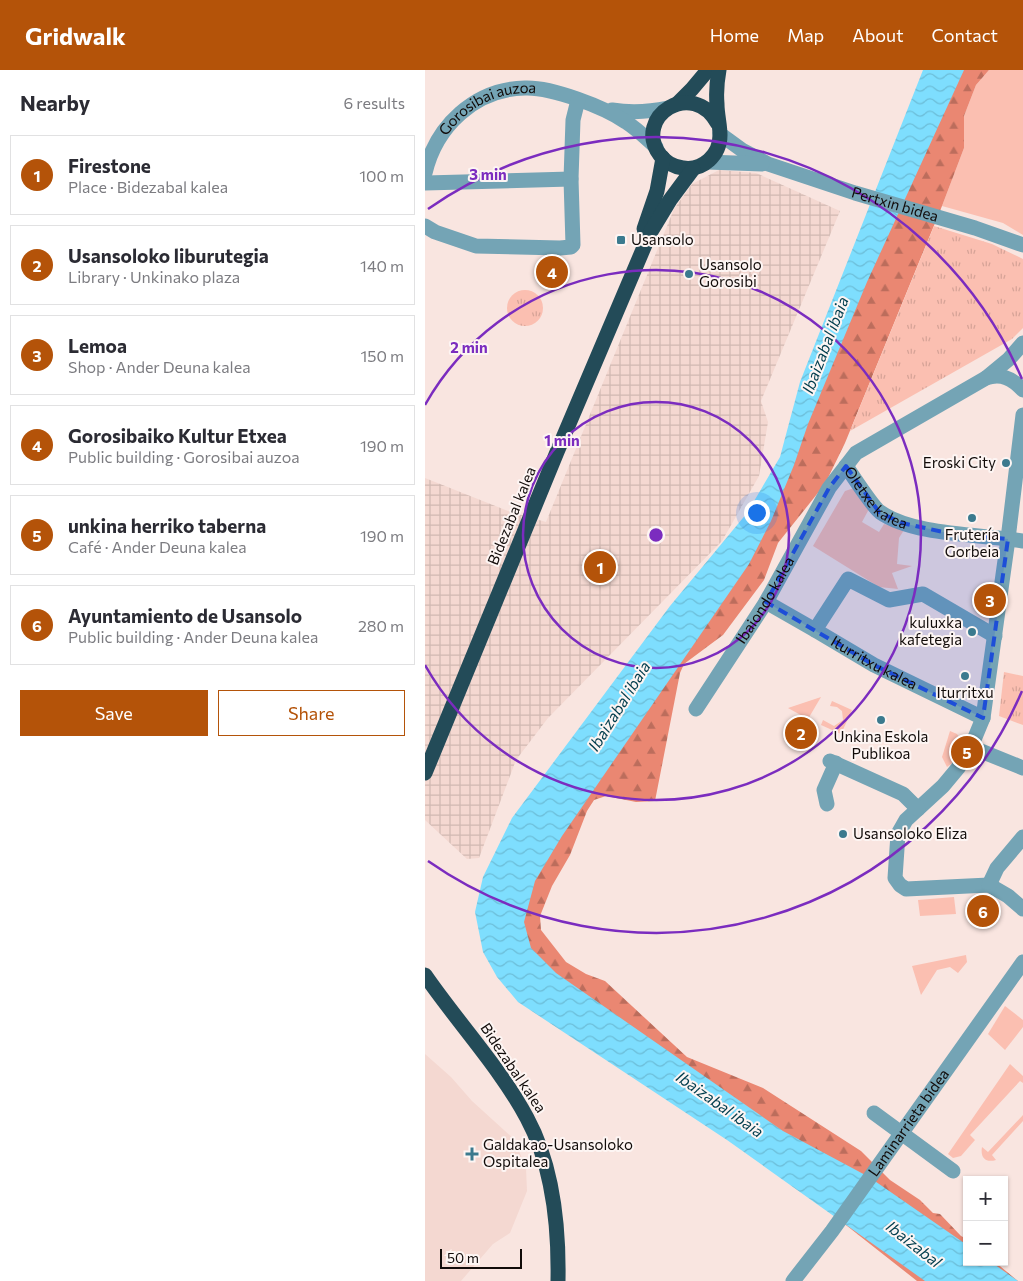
<!DOCTYPE html>
<html lang="en">
<head>
<meta charset="utf-8">
<style>
	body { margin:0; font-family:Commissioner,sans-serif; background:#f2f2f3; color:#2b2b33 }
	.controls { position:absolute; right:15px; bottom:15px; display:grid; overflow:hidden; border-radius:0px; box-shadow:0 1px 4px #0004 }
	.controls button { width:45px; height:45px; display:grid; place-items:center; padding:0; border:0; border-bottom:1px solid #e1e1e2; background:#fff; color:#2b2b33; font:25px sans-serif }
	.scale { position:absolute; left:15px; bottom:12px; width:82px; box-sizing:border-box; padding-left:5px; border:2px solid #110b09; border-top:0; font-size:14px; line-height:18px; white-space:nowrap; color:#110b09; -webkit-text-stroke:4px #fdf5f3; paint-order:stroke }
	.you { position:absolute; left:331px; top:442px; width:18px; height:18px; margin:-12px; border:4px solid #fff; border-radius:50%; background:#1a73e8; box-shadow:0 0 0 8px #1a73e833 }
	.badge { display:grid; place-items:center; width:32px; height:32px; border-radius:50%; background:#b45309; color:#fff; font-size:16px; font-weight:700 }
	.pin { position:absolute; translate:-50% -50%; border:2px solid #fff; box-shadow:0 1px 5px #0006 }
	.list { margin:0; padding:0; list-style:none }
	h2 { display:flex; justify-content:space-between; align-items:center; height:65px; margin:0; padding:0 20px; font-size:21px }
	h2 small { font-size:16px; font-weight:400; color:#7c7c81 }
	.list li { display:grid; grid-template-columns:32px 1fr auto; gap:15px; align-items:center; box-sizing:border-box; height:80px; margin:0 10px 10px; padding:0 10px; border:1px solid #e1e1e2; border-radius:0px }
	.list b { display:block; font-size:19px; white-space:nowrap }
	.list p { margin:0; font-size:16px; white-space:nowrap; color:#7c7c81 }
	.list em { font-size:16px; font-style:normal; color:#7c7c81 }
	.actions { display:flex; gap:10px; padding:15px 20px }
	.actions a { flex:1; padding:11px 0; border:1px solid #b45309; border-radius:0px; text-align:center; font-size:18px; color:#b45309 }
	.actions .main { background:#b45309; color:#fff }
	.map { position:relative; flex:none; width:598px; height:1211px; overflow:hidden }
	header { display:flex; align-items:center; gap:30px; box-sizing:border-box; height:70px; padding:0 25px; background:#b45309; color:#fff }
	header strong { font-size:24px }
	nav { display:flex; gap:28px; margin-inline-start:auto; font-size:18px }
	main { display:flex }
	aside { flex:1; background:#fff }
	.map>svg:first-child { display:block }
	.built { fill:#f4d8d1 }
	.industrial { fill:url(#industrial-grid) }
	.grass { fill:#fbbfb1 }
	.forest { fill:url(#forest-firs) }
	.park { fill:url(#park-tufts) }
	.water { fill:url(#water-waves) }
	.lines { fill:none; stroke-linecap:round; stroke-linejoin:round }
	.minor { stroke:#74a4b5; stroke-width:15 }
	.highway { stroke:#234b58; stroke-width:15 }
	.marked { fill:#1d4ed8; fill-opacity:0.2; stroke:#1d4ed8; stroke-width:4; stroke-dasharray:10 6; stroke-linejoin:round }
	.ring { fill:none; stroke:#7b2cbf; stroke-width:2.5 }
	.poi-dot { fill:#3b7a8e; stroke:#fdf5f3; stroke-width:2 }
	.labels { text-anchor:middle; stroke-width:4; stroke-linejoin:round; paint-order:stroke }
	.street-label { font-size:15px; fill:#110b09; stroke:#fdf5f3 }
	.poi-label { font-size:15px; fill:#110b09; stroke:#fdf5f3; text-anchor:start }
	.water-label { font-size:16px; font-style:italic; fill:#003d4d; stroke:#fdf5f3 }
	.centre { fill:#7b2cbf; stroke:#fdf5f3; stroke-width:2.5 }
	.ring-label { font-size:15px; text-anchor:middle; font-weight:bold; fill:#7b2cbf; stroke:#fdf5f3; stroke-width:4; stroke-linejoin:round; paint-order:stroke }
</style>
</head>
<body>
<header>
<strong>Gridwalk</strong>
<nav><a>Home</a><a>Map</a><a>About</a><a>Contact</a></nav>
</header>
<main>
<aside>
<h2>Nearby<small>6 results</small></h2>
<ul class="list">
<li><span class="badge">1</span><div><b>Firestone</b><p>Place · Bidezabal kalea</p></div><em>100 m</em></li>
<li><span class="badge">2</span><div><b>Usansoloko liburutegia</b><p>Library · Unkinako plaza</p></div><em>140 m</em></li>
<li><span class="badge">3</span><div><b>Lemoa</b><p>Shop · Ander Deuna kalea</p></div><em>150 m</em></li>
<li><span class="badge">4</span><div><b>Gorosibaiko Kultur Etxea</b><p>Public building · Gorosibai auzoa</p></div><em>190 m</em></li>
<li><span class="badge">5</span><div><b>unkina herriko taberna</b><p>Café · Ander Deuna kalea</p></div><em>190 m</em></li>
<li><span class="badge">6</span><div><b>Ayuntamiento de Usansolo</b><p>Public building · Ander Deuna kalea</p></div><em>280 m</em></li>
</ul>
<div class="actions"><a class="main">Save</a><a>Share</a></div>
</aside>
<div class="map">
<svg width="598" height="1211" viewBox="0 0 598 1211">
	<defs>
		<pattern id="industrial-grid" width="8" height="8" patternUnits="userSpaceOnUse" patternTransform="scale(1.25)"><rect width="8" height="8" fill="#f4d8d1"/><path d="M0 4h8M4 0v8" fill="none" stroke="#d0b8b2"/></pattern>
		<pattern id="forest-firs" width="22" height="20" patternUnits="userSpaceOnUse" patternTransform="scale(1.25)"><rect width="22" height="20" fill="#ea8772"/><path d="M5 1l3.5 6h-7zM16 11l3.5 6h-7z" fill="#bc6d5c"/></pattern>
		<pattern id="park-tufts" width="24" height="20" patternUnits="userSpaceOnUse" patternTransform="scale(1.25)"><rect width="24" height="20" fill="#fbbfb1"/><path d="M3 7l-1-3M5 7V3M7 7l1-3M15 17l-1-3M17 17v-4M19 17l1-3" fill="none" stroke="#d6a397"/></pattern>
		<pattern id="water-waves" width="16" height="10" patternUnits="userSpaceOnUse" patternTransform="scale(1.25)"><rect width="16" height="10" fill="#7edefe"/><path d="M0 5q4-4 8 0t8 0" fill="none" stroke="#6cbdd8"/></pattern>
	</defs>
	<rect width="100%" height="100%" fill="#f9e5e0"/>
	<path class="built" d="M0 984 26 1007 47 1031 89 1069 101 1098 102 1121 85 1163 68 1174 36 1211H0Z"/>
	<path class="industrial" d="M294 100 331 103 415 141 336 331 343 352 334 406 297 471 123 648 91 690 54 788 42 789 0 750V408L83 441 121 452 249 139 267 114Z"/>
	<g class="grass">
		<path d="M564 0H598V165L578 153 517 136 539 78V46L551 15Z"/>
		<path d="M429 418 444 439 437 452 454 462 459 454 479 460 474 468 472 494 487 496 467 503 473 519 454 517 388 476 420 421Z"/>
		<path d="M396 627 383 649 363 638Z"/>
		<path d="M407 631 427 640 416 664 396 655 398 650 409 656 418 650 417 641 412 637 405 636Z"/>
		<path d="M525 661 532 664 538 673 529 692 522 697 517 687Z"/>
		<path d="M529 827 531 844 495 846 493 830Z"/>
		<path d="M541 885 542 892 533 903 525 897 512 900 496 925 487 896Z"/>
		<path d="M580 936 598 950V957L580 980 563 964Z"/>
		<path d="M585 994 598 1006V1013L595 1011 545 1065 550 1070 536 1086 528 1088 523 1084Z"/>
		<path d="M598 1045V1051L567 1085 571 1090C561 1093 555 1088 557 1077L563 1082Z"/>
	</g>
	<path class="forest" d="M532 0H564L551 15 539 46V78L517 136 420 373 400 414 353 473 339 510 298 565 259 594 255 603 230 731 211 732 181 726 169 730 162 741 145 785 127 816 115 846 116 860 141 892 161 904 180 911 262 987 338 1018 436 1081 465 1110 495 1130 508 1143 515 1144 536 1166 542 1169V1192H570L593 1211H492L266 1033 65 885 144 696 346 449 480 96Z"/>
	<g class="park">
		<path d="M509 156 567 174 598 189V258L587 269 425 361Z"/>
		<circle cx="100" cy="238" r="18"/>
		<path d="M579 602 598 606V655L574 646Z"/>
	</g>
	<path class="water" d="M498 0H539L442 212 383 354 369 395 346 451 324 494 137 766 110 811 99 852 106 878 131 903 358 1061 444 1107 542 1175V1192H566L593 1211H500L302 1070 93 932 72 907 58 882 50 842 58 807 87 748 245 536 322 443 355 387 375 312Z"/>
	<g class="lines">
		<g class="minor">
			<path d="M187 40C207 43 224 42 243 38"/>
			<path id="s1" d="M295 64 317 80 343 94 430 123 550 158 598 175"/>
			<path d="M282 92 337 94"/>
			<path id="s2" d="M0 103C11 56 50 19 100 18 127 17 179 37 201 52 212 59 221 68 231 77"/>
			<path d="M0 113 146 109"/>
			<path d="M0 156 10 162 51 176 135 178 146 177 148 175 146 109 148 50 153 30"/>
			<path d="M561 308 584 289 598 273"/>
			<path d="M598 345 583 469 558 648 546 677 533 698 518 716 481 750 473 764 470 808 475 815 481 819 564 815 583 826 598 839"/>
			<path id="s3" d="M421 396C428 406 447 436 455 442 489 466 557 464 598 471"/>
			<path id="s4" d="M341 532 390 560 449 595 558 648"/>
			<path d="M390 560 423 509 464 530 498 524 570 566"/>
			<path id="s5" d="M271 639 341 532 404 418 431 383 561 308C576 303 587 308 598 320"/>
			<path d="M546 677 598 698"/>
			<path d="M405 691 478 724 493 739"/>
			<path d="M402 734 399 720 411 693"/>
			<path d="M564 815 572 798 598 767"/>
			<path d="M449 1043 528 1101"/>
			<path id="s6" d="M368 1211 407 1161 598 892"/>
		</g>
		<g class="highway">
			<path d="M253 33 267 19 283 0"/>
			<path d="M293 54C268 7 207 47 235 85 240 92 249 97 258 98 278 101 295 85 295 65 295 55 292 44 292 34 291 23 292 11 294 0"/>
			<path d="M219 159 232 121 238 88"/>
			<path d="M0 703 132 382 225 163 245 130 268 99"/>
			<path d="M0 905C33 953 74 996 102 1048 128 1096 134 1157 133 1211"/>
		</g>
	</g>
	<path class="marked" d="M421 396 454 442 477 453 523 463 583 469 558 648 449 595 341 532 404 418Z"/>
	<g class="ring">
		<circle cx="231" cy="465" r="133"/>
		<path d="M0 335A265 265 0 1 1 0 595"/>
		<path d="M597 621A398 398 0 0 1 3 791M3 139A398 398 0 0 1 597 309"/>
	</g>
	<g class="poi-dot">
		<rect x="191" y="165" width="10" height="10" rx="2.5"/>
		<circle cx="264" cy="204" r="5"/>
		<circle cx="581" cy="393" r="5"/>
		<circle cx="547" cy="448" r="5"/>
		<circle cx="547" cy="562" r="5"/>
		<circle cx="540" cy="606" r="5"/>
		<circle cx="456" cy="650" r="5"/>
		<circle cx="418" cy="764" r="5"/>
		<path d="M44.5 1076.5h5v5h5v5h-5v5h-5v-5h-5v-5h5z"/>
	</g>
	<g class="labels">
		<g class="street-label">
			<text dy="5" stroke="none"><textPath href="#s2" startOffset="98">Gorosibai auzoa</textPath></text>
			<text dy="5" stroke="none"><textPath href="#s1" startOffset="190">Pertxin bidea</textPath></text>
			<text dy="5" stroke="none"><textPath href="#s3" startOffset="45">Oletxe kalea</textPath></text>
			<text transform="translate(87 446) rotate(-68)" y="5">Bidezabal kalea</text>
			<text dy="5" stroke="none"><textPath href="#s5" startOffset="129">Ibaiondo kalea</textPath></text>
			<text dy="5" stroke="none"><textPath href="#s4" startOffset="124">Iturritxu kalea</textPath></text>
			<text transform="translate(88 998) rotate(56)" y="5">Bidezabal kalea</text>
			<text dy="5" stroke="none"><textPath href="#s6" startOffset="196">Laminarrieta bidea</textPath></text>
		</g>
		<g class="poi-label">
			<text x="206" y="175">Usansolo</text>
			<text x="274" y="200">Usansolo<tspan x="274" dy="17">Gorosibi</tspan></text>
			<text x="571" y="398" text-anchor="end">Eroski City</text>
			<text x="547" y="470" text-anchor="middle">Frutería<tspan x="547" dy="17">Gorbeia</tspan></text>
			<text x="537" y="558" text-anchor="end">kuluxka<tspan x="537" dy="17">kafetegia</tspan></text>
			<text x="540" y="628" text-anchor="middle">Iturritxu</text>
			<text x="456" y="672" text-anchor="middle">Unkina Eskola<tspan x="456" dy="17">Publikoa</tspan></text>
			<text x="428" y="769">Usansoloko Eliza</text>
			<text x="58" y="1080">Galdakao-Usansoloko<tspan x="58" dy="17">Ospitalea</tspan></text>
		</g>
		<g class="water-label">
			<text transform="translate(400 275) rotate(-69)" y="6">Ibaizabal ibaia</text>
			<text transform="translate(194 636) rotate(-58)" y="6">Ibaizabal ibaia</text>
			<text transform="translate(295 1034) rotate(35)" y="6">Ibaizabal ibaia</text>
			<text transform="translate(489 1174) rotate(38)" y="6">Ibaizabal</text>
		</g>
	</g>
	<circle cx="231" cy="465" r="8" class="centre"/>
	<g class="ring-label">
		<text x="63" y="110">3 min</text>
		<text x="44" y="283">2 min</text>
		<text x="137" y="376">1 min</text>
	</g>
</svg>
<div class="controls">
<button>+</button>
<button>−</button>
</div>
<div class="scale">50 m</div>
<div class="you"></div>
<div class="pin badge" style="left:175px;top:497px">1</div>
<div class="pin badge" style="left:376px;top:663px">2</div>
<div class="pin badge" style="left:565px;top:530px">3</div>
<div class="pin badge" style="left:127px;top:202px">4</div>
<div class="pin badge" style="left:542px;top:682px">5</div>
<div class="pin badge" style="left:558px;top:841px">6</div>
</div>
</main>
</body>
</html>
